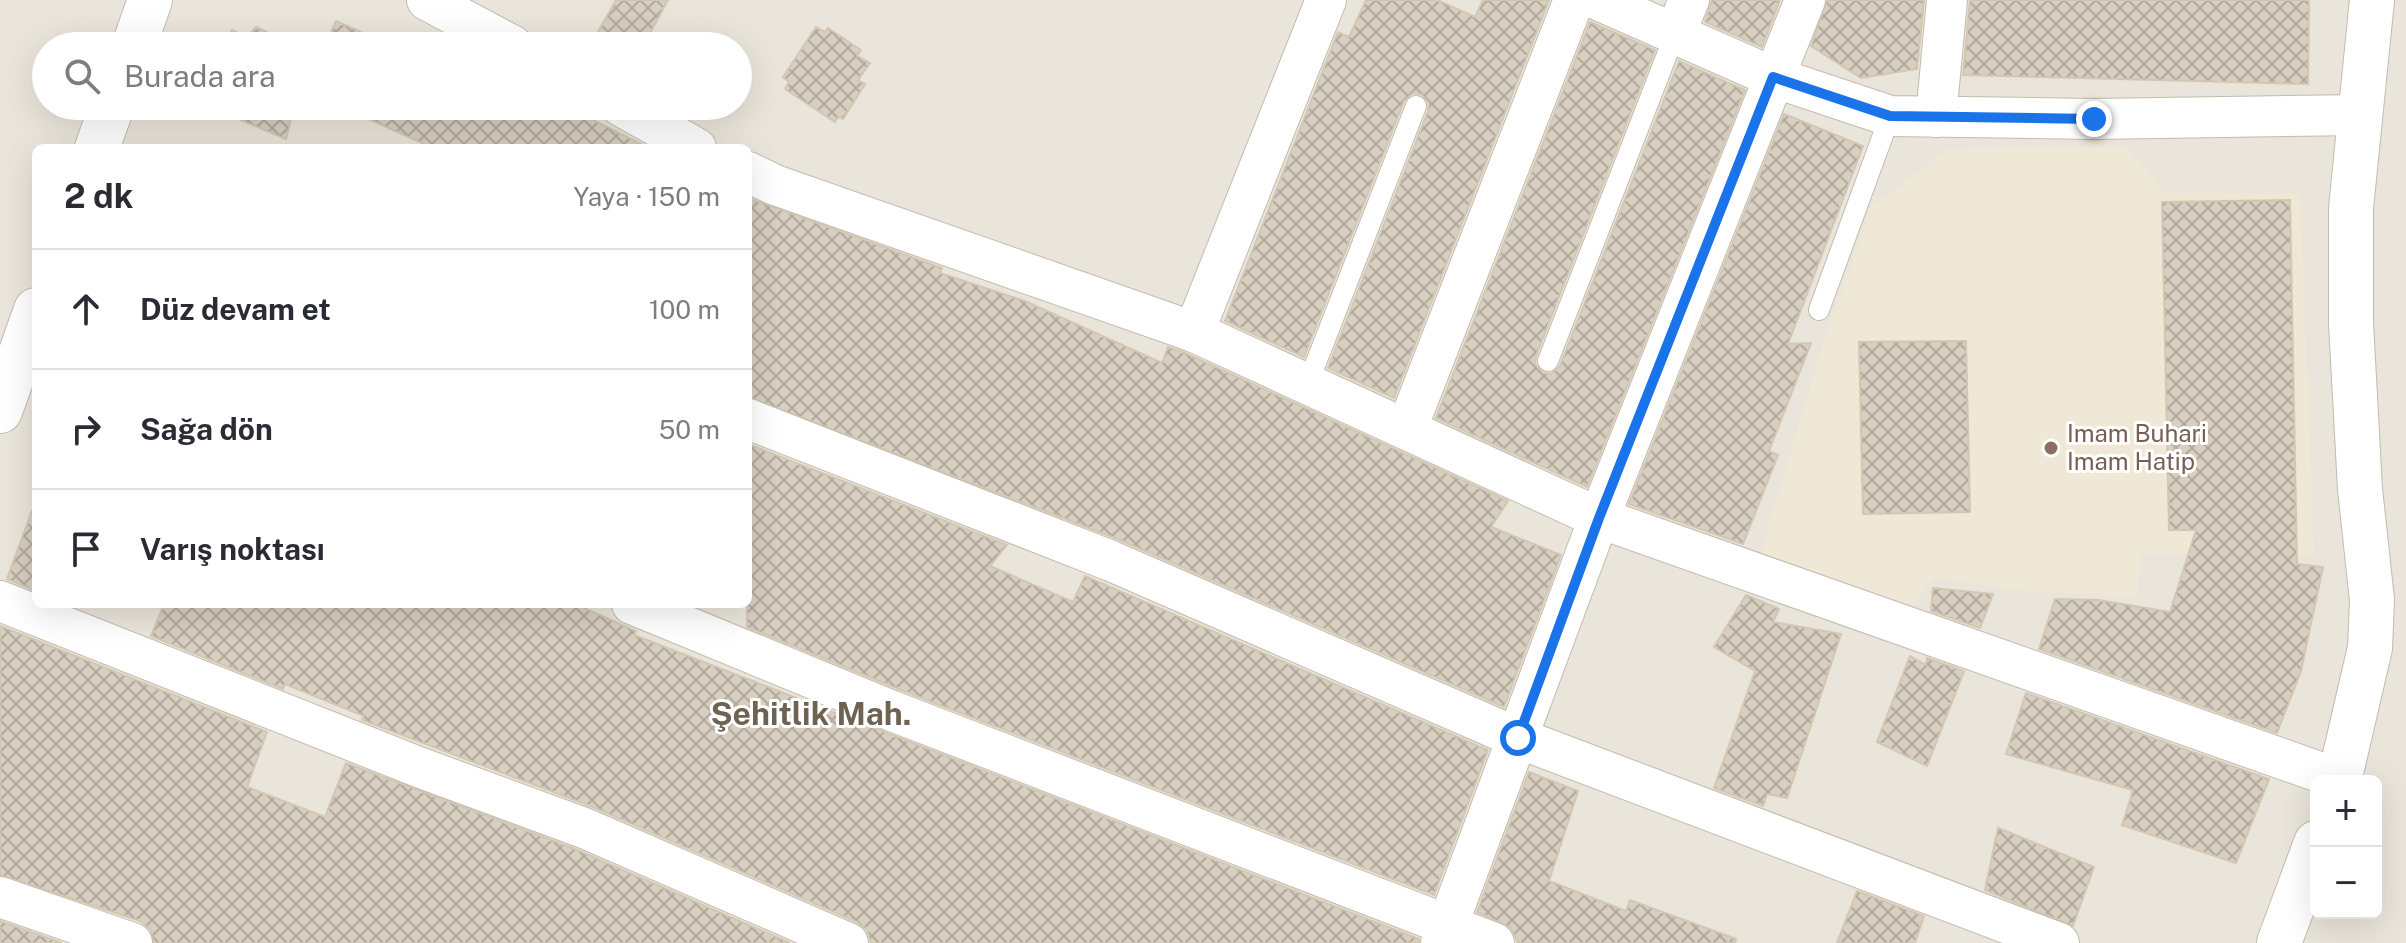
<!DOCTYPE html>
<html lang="tr">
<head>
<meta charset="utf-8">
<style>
	body { margin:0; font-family:"Public Sans",sans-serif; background:#f2f2f3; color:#2b2b33 }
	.controls { position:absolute; right:24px; bottom:24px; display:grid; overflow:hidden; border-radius:12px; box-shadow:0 8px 32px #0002 }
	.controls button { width:72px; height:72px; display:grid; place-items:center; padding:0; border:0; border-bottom:2px solid #e1e1e2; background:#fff; color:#2b2b33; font:40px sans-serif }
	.stop { position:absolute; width:24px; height:24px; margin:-18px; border:6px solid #1a73e8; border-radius:50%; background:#fff }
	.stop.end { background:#1a73e8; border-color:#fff; box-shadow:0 2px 8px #0008 }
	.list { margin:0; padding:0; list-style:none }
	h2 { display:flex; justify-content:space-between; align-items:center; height:104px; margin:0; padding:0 32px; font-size:34px }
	h2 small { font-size:26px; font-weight:400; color:#7c7c81 }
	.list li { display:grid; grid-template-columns:52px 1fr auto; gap:24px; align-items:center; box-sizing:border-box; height:120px; padding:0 32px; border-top:2px solid #e1e1e2 }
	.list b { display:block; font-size:30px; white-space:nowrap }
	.list em { font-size:26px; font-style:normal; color:#7c7c81 }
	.icon { flex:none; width:44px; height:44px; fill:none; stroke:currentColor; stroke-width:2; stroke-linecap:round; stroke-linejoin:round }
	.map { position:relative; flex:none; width:2406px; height:943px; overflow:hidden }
	.search { position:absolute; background:#fff; box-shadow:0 8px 32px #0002; left:32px; top:32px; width:720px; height:88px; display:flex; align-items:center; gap:20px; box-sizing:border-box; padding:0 28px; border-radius:44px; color:#7c7c81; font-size:30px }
	.panel { position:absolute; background:#fff; box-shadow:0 8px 32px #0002; left:32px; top:144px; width:720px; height:464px; border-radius:12px }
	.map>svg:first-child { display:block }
	.residential { fill:#eae5da; fill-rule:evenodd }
	.education { fill:#efe8d6 }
	.building { fill:url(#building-cross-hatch); stroke:#d3c7b4; stroke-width:2 }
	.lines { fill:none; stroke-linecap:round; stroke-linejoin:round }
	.service-casing { stroke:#c2bbae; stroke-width:22 }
	.minor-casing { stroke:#c2bbae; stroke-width:42 }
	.tertiary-casing { stroke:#c2bbae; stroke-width:46 }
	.service { stroke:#fff; stroke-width:20 }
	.minor { stroke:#fff; stroke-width:40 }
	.tertiary { stroke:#fff; stroke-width:44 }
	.route { stroke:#1a73e8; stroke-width:10 }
	.education-dot { fill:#8d6e63; stroke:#fff; stroke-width:3 }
	.labels { text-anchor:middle; stroke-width:6; stroke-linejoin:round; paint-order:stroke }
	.education-label { font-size:24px; fill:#785e54; stroke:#fff; text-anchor:start }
	.district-label { font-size:32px; font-weight:bold; fill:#6e6250; stroke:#fff }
</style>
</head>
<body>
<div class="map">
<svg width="2406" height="943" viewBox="0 0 2406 943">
	<defs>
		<pattern id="building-cross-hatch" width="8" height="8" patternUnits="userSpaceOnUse" patternTransform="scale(2)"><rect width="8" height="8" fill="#d8cfc1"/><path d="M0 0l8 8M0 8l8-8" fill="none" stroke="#b1aa9e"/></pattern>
	</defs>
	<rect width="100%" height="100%" fill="#f6f3ec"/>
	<path class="residential" d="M0 0H2406V943H0ZM46 46H738V106H46ZM36 148H748V604H36ZM2316 781H2376V913H2316Z"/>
	<path class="education" d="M2125 147 2166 193 2300 194 2314 555H2141L2137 597 2013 590 1935 577 1902 616 1758 563 1824 341 1872 207 1949 149Z"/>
	<g class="building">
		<path d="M616 0H668L643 46H590Z"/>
		<path d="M1366 0H1437L1475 17 1483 0H1549L1394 398 1328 368 1428 111 1429 103 1421 94 1413 93 1404 101 1304 357 1225 321 1338 32 1349 37Z"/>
		<path d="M1712 0H1780L1762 47 1705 22Z"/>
		<path d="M1827 0H1924L1917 69 1861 78 1811 46Z"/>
		<path d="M1970 0H2309L2308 84 1963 75Z"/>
		<path d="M336 21 393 46H325Z"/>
		<path d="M1590 22 1655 50 1536 356 1535 364 1543 373 1551 374 1560 366 1679 61 1745 90 1587 487 1436 418Z"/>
		<path d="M256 27 296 46H209L213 38 226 41 232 30 247 37Z"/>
		<path d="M816 27 825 32 828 28 861 50 857 56 870 63 858 80 865 84 843 119 838 117 835 122 785 89 789 82 783 77Z"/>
		<path d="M208 106H294L286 139Z"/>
		<path d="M340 106H565L649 148H433Z"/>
		<path d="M1784 114 1863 146 1788 344 1811 343 1769 451 1778 455 1743 544 1629 504Z"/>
		<path d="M748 198 942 268 940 273 1025 301 1162 363 1168 347 1185 353 1508 501 1491 527 1561 555 1504 707 1120 540 748 397Z"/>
		<path d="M2290 200 2297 564 2323 567 2301 671 2277 733 2039 649 2055 599 2098 600 2170 612 2196 530H2169L2162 202Z"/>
		<path d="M1966 341 1970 512 1863 514 1859 342Z"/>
		<path d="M748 444 1007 545 990 566 1073 602 1085 576 1488 750 1434 895 901 690 747 627Z"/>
		<path d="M32 511 36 512V591L7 579Z"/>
		<path d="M1933 588 1993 594 1980 628 1931 611Z"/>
		<path d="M1746 595 1779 609 1773 622 1841 634 1787 798 1767 794 1763 806 1714 788 1755 671 1714 647Z"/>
		<path d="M164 604H575L636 631 634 635 1419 939V943H871L867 930 857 922 593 807 362 720 364 716 285 684 283 689 151 636Z"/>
		<path d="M0 626 267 732 247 787 325 817 346 763 575 849 790 943H154L150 929 140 921 0 875Z"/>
		<path d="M1910 656 1926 665 1927 658 1964 671 1927 766 1877 742Z"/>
		<path d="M2026 693 2269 779 2236 863 2122 825 2133 790 2006 754Z"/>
		<path d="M1529 772 1578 791 1549 881 1626 911 1630 900 1736 939 1735 943H1518L1511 928 1477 912Z"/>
		<path d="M1998 828 2094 867 2073 926 1985 890Z"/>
		<path d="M1857 891 1924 916 1915 943H1837Z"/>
		<path d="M0 921 62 943H0Z"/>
	</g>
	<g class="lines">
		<defs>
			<g id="service">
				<path d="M1819 310 1890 116"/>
				<path d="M1548 361 1675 34"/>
				<path d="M1308 383 1416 106"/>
			</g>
			<g id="minor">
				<path d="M427 0 513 46"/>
				<path d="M1598 0 1773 77 1890 116 2094 119 2360 115"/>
				<path d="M1675 34 1689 0"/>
				<path d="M621 106 696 148"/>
				<path d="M1936 117 1947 0"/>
				<path d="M748 172 775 185 1194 332 1599 518 2339 779"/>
				<path d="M1194 332 1326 0"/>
				<path d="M748 419 1111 561 1518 738 2059 943"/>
				<path d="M1407 428 1574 0"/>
				<path d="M0 601 421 768 584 828 848 943"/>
				<path d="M632 604 892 711 1494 943"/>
				<path d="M0 897 132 943"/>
				<path d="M1441 943 1599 518 1805 0"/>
			</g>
			<g id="tertiary">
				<path d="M134 46 150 0"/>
				<path d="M97 148 112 106"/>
				<path d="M0 411 36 310"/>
				<path d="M2339 781 2370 648 2372 600 2360 489 2351 323V208L2372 0"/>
				<path d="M2279 943 2316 843"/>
			</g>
		</defs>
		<use href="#service" class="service-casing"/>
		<use href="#minor" class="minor-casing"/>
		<use href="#tertiary" class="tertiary-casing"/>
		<use href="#service" class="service"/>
		<use href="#minor" class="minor"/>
		<use href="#tertiary" class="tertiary"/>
	</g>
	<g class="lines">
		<path class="route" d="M1518 738 1599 518 1773 77 1890 116 2094 119"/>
	</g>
	<circle class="education-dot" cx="2051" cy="448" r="8"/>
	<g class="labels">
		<g class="education-label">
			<text x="2067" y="442">Imam Buhari<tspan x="2067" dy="28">Imam Hatip</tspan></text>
		</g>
		<g class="district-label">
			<text x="811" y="725">Şehitlik Mah.</text>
		</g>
	</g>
</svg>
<div class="controls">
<button>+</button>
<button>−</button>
</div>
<div class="stop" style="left:1518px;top:738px"></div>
<div class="stop end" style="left:2094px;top:119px"></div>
<div class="search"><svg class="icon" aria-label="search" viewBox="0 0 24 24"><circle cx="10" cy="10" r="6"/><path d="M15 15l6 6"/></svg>Burada ara</div>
<section class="panel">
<h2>2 dk<small>Yaya · 150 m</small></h2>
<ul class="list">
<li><svg class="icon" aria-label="ahead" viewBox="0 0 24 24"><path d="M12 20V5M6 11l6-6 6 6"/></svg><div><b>Düz devam et</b></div><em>100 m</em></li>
<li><svg class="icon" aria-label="right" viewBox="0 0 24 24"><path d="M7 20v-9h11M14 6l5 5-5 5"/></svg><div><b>Sağa dön</b></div><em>50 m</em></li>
<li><svg class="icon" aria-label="arrive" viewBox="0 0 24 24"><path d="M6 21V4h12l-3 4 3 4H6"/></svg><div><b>Varış noktası</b></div></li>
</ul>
</section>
</div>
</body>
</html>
